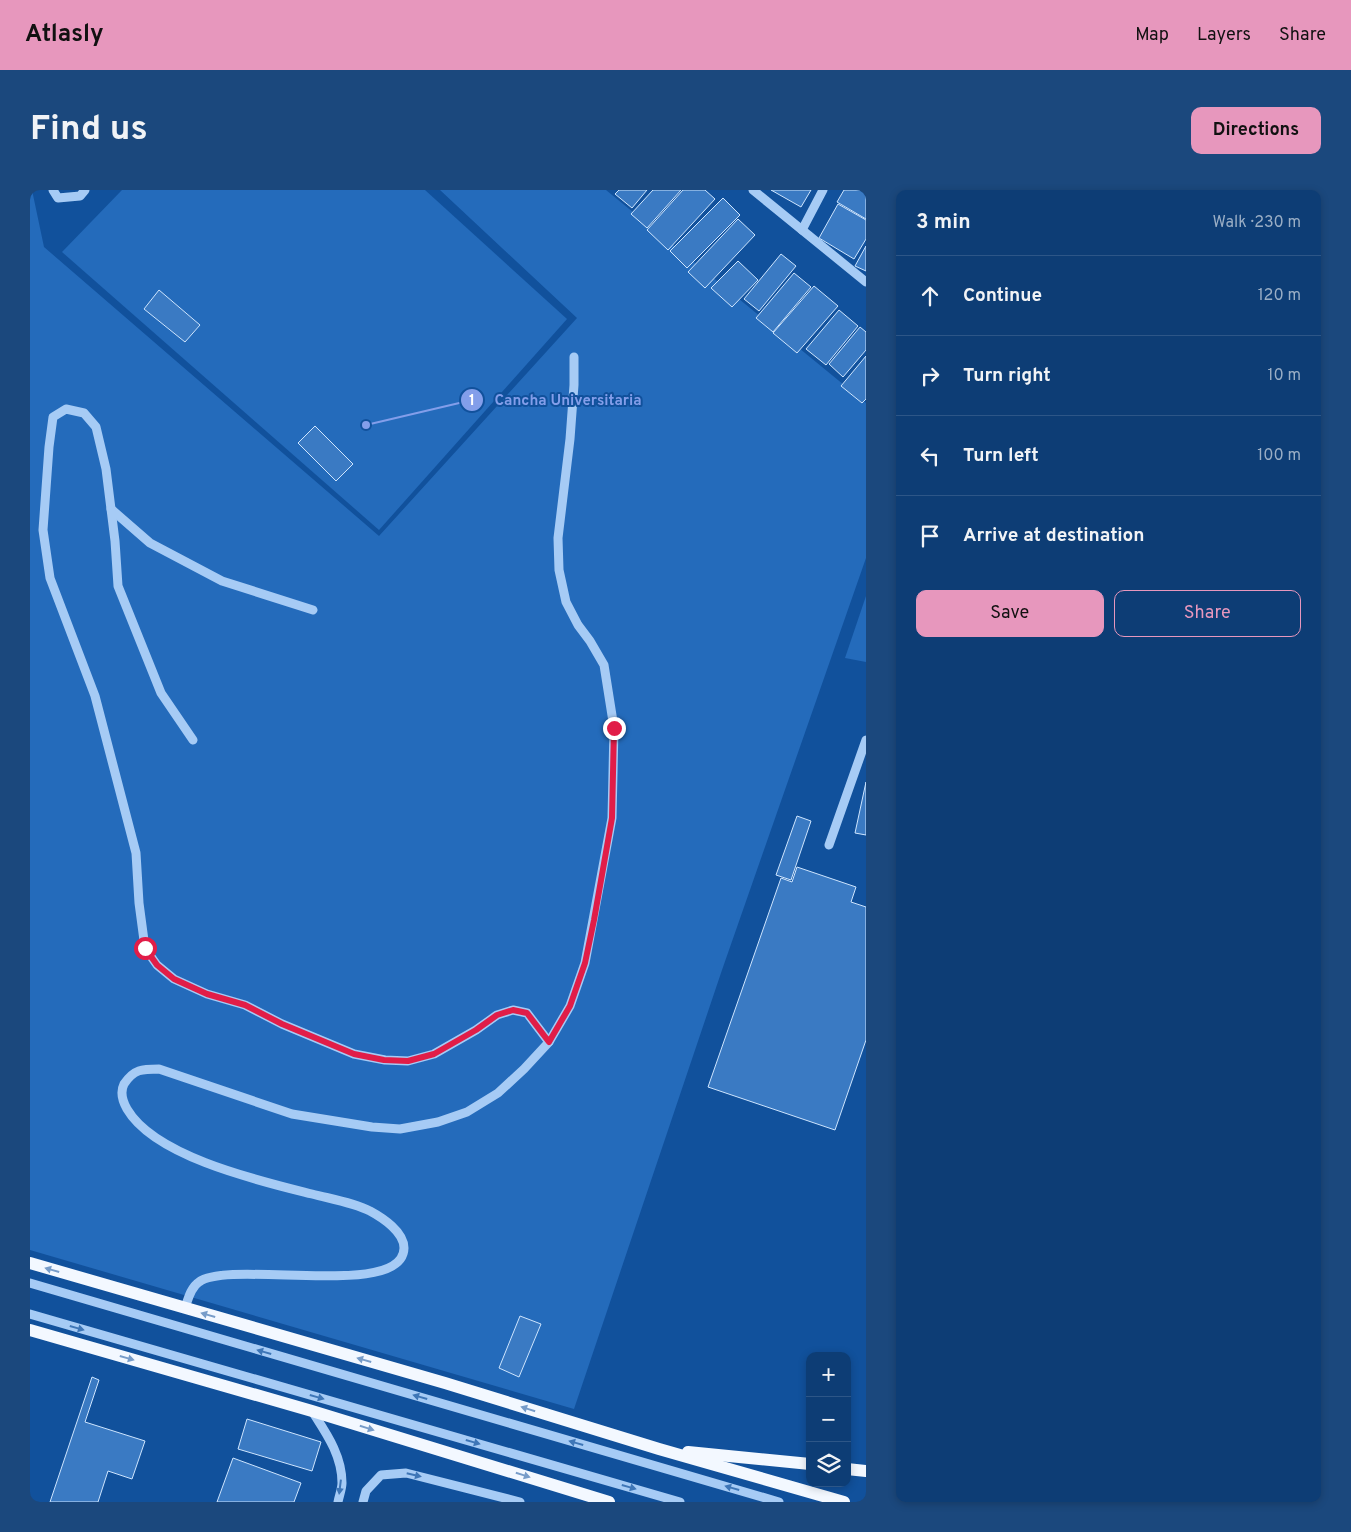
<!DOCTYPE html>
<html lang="en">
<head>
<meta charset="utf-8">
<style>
	body { margin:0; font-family:Overpass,sans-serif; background:#1b487d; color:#f1f3f6 }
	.controls { position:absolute; right:15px; bottom:15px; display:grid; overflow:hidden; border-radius:10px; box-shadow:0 2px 8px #0003 }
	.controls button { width:45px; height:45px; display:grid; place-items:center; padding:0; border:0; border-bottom:1px solid #2d5687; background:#0d3d75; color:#f1f3f6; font:25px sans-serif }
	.stop { position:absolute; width:15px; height:15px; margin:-11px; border:4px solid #e11d48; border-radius:50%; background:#fff }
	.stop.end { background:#e11d48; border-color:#fff; box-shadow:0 1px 5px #0008 }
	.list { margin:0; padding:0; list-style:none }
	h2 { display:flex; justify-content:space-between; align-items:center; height:65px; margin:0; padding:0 20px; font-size:21px }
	h2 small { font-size:16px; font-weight:400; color:#9aaec5 }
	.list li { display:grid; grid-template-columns:32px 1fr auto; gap:15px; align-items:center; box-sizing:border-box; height:80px; padding:0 20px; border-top:1px solid #2d5687 }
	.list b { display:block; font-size:19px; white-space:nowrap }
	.list em { font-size:16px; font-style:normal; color:#9aaec5 }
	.actions { display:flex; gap:10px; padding:15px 20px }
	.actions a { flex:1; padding:11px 0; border:1px solid #e797bd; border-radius:10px; text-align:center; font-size:18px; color:#e797bd }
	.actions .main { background:#e797bd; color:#111 }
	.icon { flex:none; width:28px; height:28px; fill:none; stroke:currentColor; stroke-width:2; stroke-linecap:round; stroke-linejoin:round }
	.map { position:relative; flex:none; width:836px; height:1312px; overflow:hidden; border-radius:10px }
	header { display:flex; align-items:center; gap:30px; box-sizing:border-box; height:70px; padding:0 25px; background:#e797bd; color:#111 }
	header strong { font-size:24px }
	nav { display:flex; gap:28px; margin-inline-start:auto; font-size:18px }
	.intro { display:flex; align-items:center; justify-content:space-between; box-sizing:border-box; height:120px; padding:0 30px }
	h1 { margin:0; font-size:35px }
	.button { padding:12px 22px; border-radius:10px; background:#e797bd; color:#111; font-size:18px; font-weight:700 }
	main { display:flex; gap:30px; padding:0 30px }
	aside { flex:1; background:#0d3d75; border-radius:10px; box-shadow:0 2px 8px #0003 }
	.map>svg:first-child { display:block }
	.green { fill:#246bbb }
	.building { fill:#3a7ac3; stroke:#cee5fe }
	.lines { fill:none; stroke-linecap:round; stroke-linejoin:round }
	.minor { stroke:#a6cbf5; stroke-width:9 }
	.major { stroke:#f3f8ff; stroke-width:12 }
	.oneway { fill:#779cc9 }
	.oneway2 { fill:#3e76b7 }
	.route { stroke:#e11d48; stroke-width:6 }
	.leader { fill:none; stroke:#839eea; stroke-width:2 }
	.callout-dot { fill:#839eea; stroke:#11519c; stroke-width:2 }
	.mark-label { font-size:15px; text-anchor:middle; font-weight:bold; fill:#fff }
	.callout-label { font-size:15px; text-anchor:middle; font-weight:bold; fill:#839eea; stroke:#11519c; stroke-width:4; stroke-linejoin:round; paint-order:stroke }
</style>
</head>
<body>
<header>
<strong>Atlasly</strong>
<nav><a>Map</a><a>Layers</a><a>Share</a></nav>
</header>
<div class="intro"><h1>Find us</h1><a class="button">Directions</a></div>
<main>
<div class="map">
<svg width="836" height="1312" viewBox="0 0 836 1312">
	<rect width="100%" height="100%" fill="#11519c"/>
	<g class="green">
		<path d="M0 0H2L14 57 349 346 547 128 410 0H576L836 213V368L692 780 544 1219 0 1060Z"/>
		<path d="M92 0H395L537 129 349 340 32 62Z"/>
		<path d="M836 406V472L815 468Z"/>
	</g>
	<g class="building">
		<path d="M589 0H617L602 18 585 4Z"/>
		<path d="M623 0H651L617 38 601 24Z"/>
		<path d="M653 0H675L685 9 638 60 617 40Z"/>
		<path d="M741 0H781L771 17Z"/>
		<path d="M814 0H836V29L807 12Z"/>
		<path d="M693 8 710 25 657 78 640 61Z"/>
		<path d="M808 14 836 30V49L824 69 789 48Z"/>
		<path d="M708 29 725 45 675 98 658 82Z"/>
		<path d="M836 56V81L825 76Z"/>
		<path d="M751 64 766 76 729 121 714 109Z"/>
		<path d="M708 71 728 90 702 117 681 98Z"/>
		<path d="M764 83 781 97 743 142 726 128Z"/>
		<path d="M784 96 808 116 767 163 743 143Z"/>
		<path d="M129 100 170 135 155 152 114 119Z"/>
		<path d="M809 120 828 136 796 175 776 159Z"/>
		<path d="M830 137 836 142V160L813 187 799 174Z"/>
		<path d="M836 166V209L832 213 811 196Z"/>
		<path d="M285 236 323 274 306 291 268 253Z"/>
		<path d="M836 592V645L825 643Z"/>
		<path d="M767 626 781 631 761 690 746 685Z"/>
		<path d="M767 677 826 697 821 712 836 717V850L805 940 678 897 751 688 762 692Z"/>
		<path d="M490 1126 511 1134 489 1187 469 1178Z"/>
		<path d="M62 1187 69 1190 55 1232 115 1251 102 1289 78 1281 68 1312H20Z"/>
		<path d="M217 1229 291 1252 282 1281 208 1259Z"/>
		<path d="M203 1268 271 1293 264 1312H187Z"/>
	</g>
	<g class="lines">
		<g class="minor">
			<path d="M23 0 28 8 50 6 55 0"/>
			<path d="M723 0 836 92"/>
			<path d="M772 40 793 0"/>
			<path d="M81 319 120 353 192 391 283 420"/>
			<path d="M163 550 131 503 88 396 85 351 76 279 66 237 54 223 36 219 23 227 19 257 13 340 20 388 65 506 106 663 109 713 115 758 127 775 144 789 177 804 215 815 252 834 324 864 355 870 378 871 404 864 446 840 467 825 483 820 497 823 519 852"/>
			<path d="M799 655 836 550"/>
			<path d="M0 1093 749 1312"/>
			<path d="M155 1118C158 1109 161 1097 169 1092 201 1069 373 1110 374 1058 374 1042 353 1028 340 1021 322 1012 301 1009 282 1004 230 991 125 967 97 919 93 912 90 902 94 894 104 879 112 879 129 879L262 924 342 937 370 939 408 932 437 922 468 903 494 879 519 852 540 816 555 773 582 628 584 538 574 475 560 451 548 435 536 412 529 380 528 348 540 249 544 195V167"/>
			<path d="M0 1124 650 1312"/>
			<path d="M282 1221C296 1243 312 1265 312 1293 312 1299 309 1306 308 1312"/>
			<path d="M333 1312 336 1301 351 1285 376 1283 490 1312"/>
		</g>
		<g class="major">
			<path d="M0 1073 415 1193 629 1259 814 1312"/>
			<path d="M0 1140 282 1221 579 1312"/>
			<path d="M658 1262 780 1274"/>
			<path d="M817 1279 836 1281"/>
		</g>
	</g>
	<defs><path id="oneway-solid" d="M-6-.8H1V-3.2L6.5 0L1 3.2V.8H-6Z" transform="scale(1.25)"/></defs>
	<g class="oneway">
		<use href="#oneway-solid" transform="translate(22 1080) rotate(-164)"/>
		<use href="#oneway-solid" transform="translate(178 1125) rotate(-164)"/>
		<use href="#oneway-solid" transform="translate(97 1168) rotate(16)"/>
		<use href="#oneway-solid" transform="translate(334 1170) rotate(-164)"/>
		<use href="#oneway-solid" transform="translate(498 1219) rotate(-163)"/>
		<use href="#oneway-solid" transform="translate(337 1238) rotate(17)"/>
		<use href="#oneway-solid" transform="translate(493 1285) rotate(17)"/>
	</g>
	<g class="oneway2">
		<use href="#oneway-solid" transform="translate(47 1138) rotate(16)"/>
		<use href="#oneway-solid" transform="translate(234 1162) rotate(-164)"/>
		<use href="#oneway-solid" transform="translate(287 1207) rotate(16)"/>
		<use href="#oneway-solid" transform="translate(390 1207) rotate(-164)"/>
		<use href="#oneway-solid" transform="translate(443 1252) rotate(16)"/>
		<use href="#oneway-solid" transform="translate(546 1253) rotate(-164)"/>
		<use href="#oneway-solid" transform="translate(384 1285) rotate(13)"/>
		<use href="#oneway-solid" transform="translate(310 1297) rotate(97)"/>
		<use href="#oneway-solid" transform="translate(599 1297) rotate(16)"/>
		<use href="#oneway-solid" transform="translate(702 1298) rotate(-164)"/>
	</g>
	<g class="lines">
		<path class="route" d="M115 758 127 775 144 789 177 804 215 815 252 834 324 864 354 870 378 871 404 864 446 840 467 825 483 820 497 823 519 852 540 816 555 773 564 730 582 628 584 538"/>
	</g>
	<path class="leader" d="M336 235L442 210"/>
	<g class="callout-dot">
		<circle cx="336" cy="235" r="5"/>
		<circle cx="442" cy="210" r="12"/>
	</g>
	<g class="mark-label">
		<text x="442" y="215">1</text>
	</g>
	<g class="callout-label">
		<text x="538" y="215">Cancha Universitaria</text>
	</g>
</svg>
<div class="controls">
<button>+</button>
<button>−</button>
<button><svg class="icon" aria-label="layers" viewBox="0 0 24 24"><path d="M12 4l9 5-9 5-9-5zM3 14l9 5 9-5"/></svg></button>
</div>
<div class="stop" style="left:115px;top:758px"></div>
<div class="stop end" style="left:584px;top:538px"></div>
</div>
<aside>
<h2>3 min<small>Walk · 230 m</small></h2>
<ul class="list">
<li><svg class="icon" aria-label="ahead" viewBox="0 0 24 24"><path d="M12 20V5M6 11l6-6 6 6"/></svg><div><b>Continue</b></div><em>120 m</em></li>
<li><svg class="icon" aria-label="right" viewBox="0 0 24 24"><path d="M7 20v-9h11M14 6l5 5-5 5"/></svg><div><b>Turn right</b></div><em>10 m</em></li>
<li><svg class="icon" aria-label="left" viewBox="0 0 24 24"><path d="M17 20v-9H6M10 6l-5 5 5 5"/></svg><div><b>Turn left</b></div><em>100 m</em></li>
<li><svg class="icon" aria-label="arrive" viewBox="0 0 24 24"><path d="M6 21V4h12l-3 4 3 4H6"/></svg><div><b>Arrive at destination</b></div></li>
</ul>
<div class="actions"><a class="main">Save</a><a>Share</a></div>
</aside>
</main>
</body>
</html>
